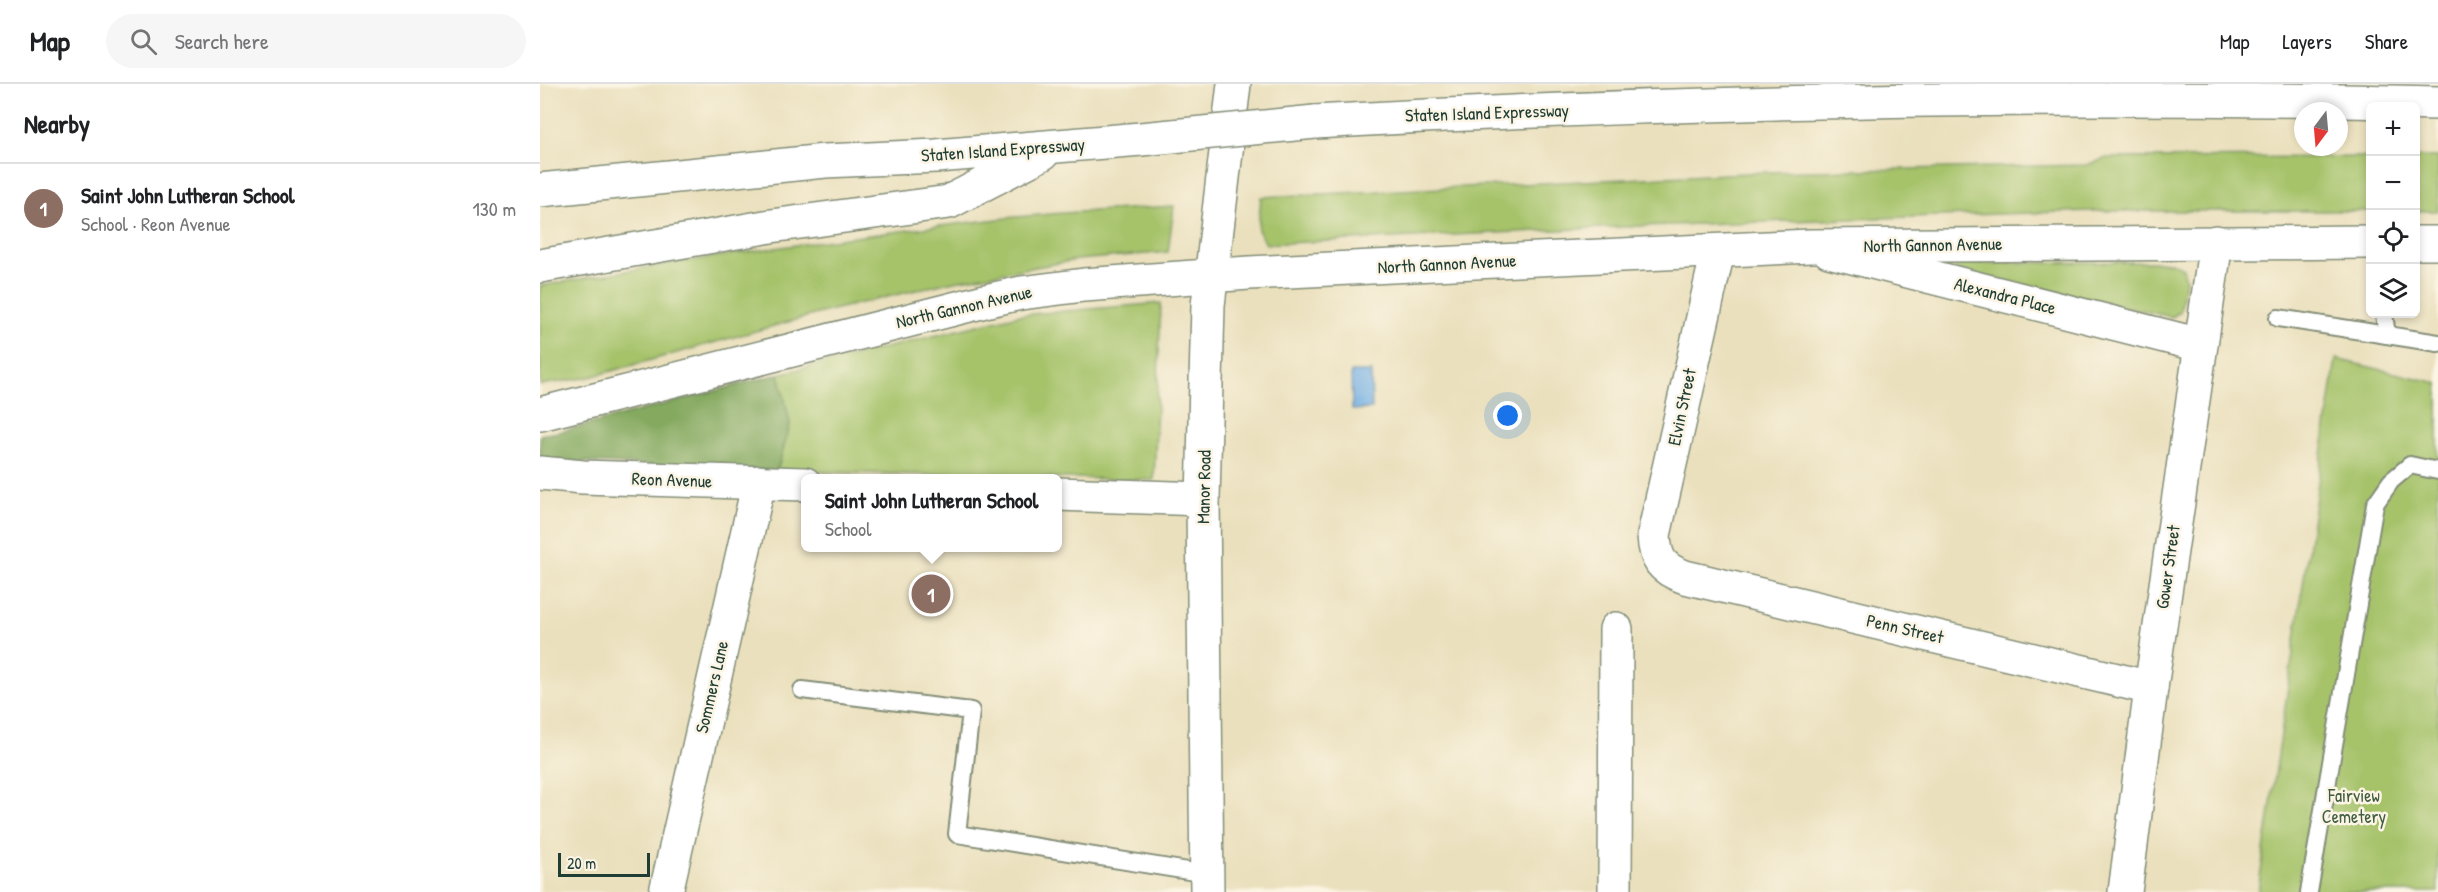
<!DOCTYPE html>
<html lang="en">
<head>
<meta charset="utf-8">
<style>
	body { margin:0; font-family:"Patrick Hand",sans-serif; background:#f6f6f6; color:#202124 }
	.controls { position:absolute; right:18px; top:18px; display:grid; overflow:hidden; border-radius:9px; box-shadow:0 3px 9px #0003 }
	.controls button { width:54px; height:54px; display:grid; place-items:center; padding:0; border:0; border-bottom:2px solid #e0e0e0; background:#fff; color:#202124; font:30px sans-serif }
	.compass { position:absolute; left:1754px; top:18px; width:54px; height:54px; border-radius:50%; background:#fff; box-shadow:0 3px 9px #0003; rotate:196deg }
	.scale { position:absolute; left:18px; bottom:15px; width:92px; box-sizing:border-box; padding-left:6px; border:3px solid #1f3d34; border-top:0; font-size:16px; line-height:21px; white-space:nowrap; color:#1f3d34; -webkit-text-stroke:4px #fcf5e5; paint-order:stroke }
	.you { position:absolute; left:968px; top:332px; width:21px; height:21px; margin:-15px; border:4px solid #fff; border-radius:50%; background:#1a73e8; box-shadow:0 0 0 9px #1a73e833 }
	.badge { display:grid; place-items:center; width:39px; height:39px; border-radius:50%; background:#d1495b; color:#fff; font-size:20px; font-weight:700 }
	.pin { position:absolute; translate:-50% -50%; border:3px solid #fff; box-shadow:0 2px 6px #0006 }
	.popup { position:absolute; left:261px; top:390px; width:261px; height:78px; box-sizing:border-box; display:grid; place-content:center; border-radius:9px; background:#fff; filter:drop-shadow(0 2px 4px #0005); font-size:20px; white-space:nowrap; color:#757577 }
	.popup b { font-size:22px; color:#202124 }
	.popup::after { content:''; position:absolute; left:50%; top:100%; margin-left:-12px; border:12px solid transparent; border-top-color:#fff }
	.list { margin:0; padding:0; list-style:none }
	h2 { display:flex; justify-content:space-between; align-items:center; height:78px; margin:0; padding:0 24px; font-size:26px }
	h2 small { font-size:20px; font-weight:400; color:#757577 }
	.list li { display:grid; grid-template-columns:39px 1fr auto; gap:18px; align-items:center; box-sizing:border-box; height:90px; padding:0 24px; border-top:2px solid #e0e0e0 }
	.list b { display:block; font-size:22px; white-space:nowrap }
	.list p { margin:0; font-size:20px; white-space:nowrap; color:#757577 }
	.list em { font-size:20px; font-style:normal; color:#757577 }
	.icon { flex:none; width:33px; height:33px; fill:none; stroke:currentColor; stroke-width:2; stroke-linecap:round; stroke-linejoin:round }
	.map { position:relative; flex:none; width:1898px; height:808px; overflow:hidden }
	header { display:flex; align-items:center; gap:36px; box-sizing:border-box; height:84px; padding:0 30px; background:#fff; border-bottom:2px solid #e0e0e0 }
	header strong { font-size:28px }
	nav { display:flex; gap:33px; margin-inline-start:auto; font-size:21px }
	.search { width:420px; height:54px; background:#f6f6f6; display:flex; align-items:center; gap:15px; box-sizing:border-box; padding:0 21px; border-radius:33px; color:#757577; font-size:22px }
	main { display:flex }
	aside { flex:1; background:#fff }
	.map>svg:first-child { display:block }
	.green { fill:#a6c36a; stroke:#62804f; stroke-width:1.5 }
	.forest { fill:#84a95e; stroke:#527349; stroke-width:1.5 }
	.water { fill:#72aee4; stroke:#48768c; stroke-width:1.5 }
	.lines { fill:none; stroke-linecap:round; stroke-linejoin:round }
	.service-casing { stroke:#848e78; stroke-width:20 }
	.minor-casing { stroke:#848e78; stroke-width:36 }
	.tertiary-casing { stroke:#848e78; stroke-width:36 }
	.secondary-casing { stroke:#848e78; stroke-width:36 }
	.motorway-casing { stroke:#848e78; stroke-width:36 }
	.service { stroke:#fff; stroke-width:16 }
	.minor { stroke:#fff; stroke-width:33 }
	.tertiary { stroke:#fff; stroke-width:33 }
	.secondary { stroke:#fff; stroke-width:33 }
	.motorway { stroke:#fff; stroke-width:33 }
	.motorway-bridge-casing { stroke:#848e78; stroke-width:36; stroke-linecap:butt }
	.motorway-bridge { stroke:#fff; stroke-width:33 }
	.labels { text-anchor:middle; stroke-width:5; stroke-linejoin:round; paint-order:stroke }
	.street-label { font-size:18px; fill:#1f3d34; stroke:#fcf5e5 }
	.park-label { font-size:18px; fill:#415e42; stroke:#fcf5e5 }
</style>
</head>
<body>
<header>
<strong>Map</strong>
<div class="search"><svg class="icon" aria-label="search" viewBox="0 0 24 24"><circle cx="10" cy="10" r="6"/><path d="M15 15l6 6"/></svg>Search here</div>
<nav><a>Map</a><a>Layers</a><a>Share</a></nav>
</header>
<main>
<aside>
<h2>Nearby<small></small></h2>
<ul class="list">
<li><span class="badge" style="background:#8d6e63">1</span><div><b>Saint John Lutheran School</b><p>School · Reon Avenue</p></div><em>130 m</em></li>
</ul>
</aside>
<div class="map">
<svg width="1898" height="808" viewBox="0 0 1898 808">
	<rect width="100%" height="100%" fill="#fcf5e5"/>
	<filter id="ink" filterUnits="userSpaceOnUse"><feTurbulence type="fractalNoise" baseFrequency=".0167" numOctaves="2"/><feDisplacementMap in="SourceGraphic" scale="12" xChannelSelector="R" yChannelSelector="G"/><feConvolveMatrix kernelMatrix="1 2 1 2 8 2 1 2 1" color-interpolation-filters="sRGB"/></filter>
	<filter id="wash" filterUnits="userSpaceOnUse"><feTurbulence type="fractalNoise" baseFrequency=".008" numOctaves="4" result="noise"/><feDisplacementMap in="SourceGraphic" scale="24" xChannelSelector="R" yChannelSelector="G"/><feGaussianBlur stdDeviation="1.35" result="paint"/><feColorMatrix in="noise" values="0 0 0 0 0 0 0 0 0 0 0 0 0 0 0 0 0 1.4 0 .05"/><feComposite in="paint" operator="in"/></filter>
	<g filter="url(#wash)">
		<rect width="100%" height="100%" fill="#eae0bd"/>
		<g class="green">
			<path d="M1830 73V127H1552L1101 142 726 160 718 146 721 113 1228 88 1546 81 1567 74Z"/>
			<rect x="1876" y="73" width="22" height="54"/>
			<path d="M634 122 628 168 537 176 414 197 288 227 50 293 0 301V202C154 174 311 152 467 134 522 128 578 126 634 122Z"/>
			<path d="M1631 178 1643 184 1646 196 1640 228 1632 233 1421 187 1411 182 1414 179Z"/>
			<path d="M621 219 614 396 237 387 250 340 239 290 479 231Z"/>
			<path d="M1796 275 1898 299V808H1718Z"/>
		</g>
		<path class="forest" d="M239 290 250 340 237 387 0 376V351L19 348Z"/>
		<path class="water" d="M811 288H831L832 325 812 326Z"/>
	</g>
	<g filter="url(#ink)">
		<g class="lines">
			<defs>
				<g id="service">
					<path d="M1844 230 1847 251"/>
					<path d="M1738 234 1898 259"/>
					<path d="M262 606 431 627 417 750 667 790"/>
					<path d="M1769 808 1835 420 1851 397 1870 381 1898 387"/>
				</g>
				<g id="minor">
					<path d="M1178 167 1114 451C1115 476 1122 485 1145 493L1611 604"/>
					<path d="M1289 167 1660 261"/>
					<path d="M0 389 43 393 265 400"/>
					<path d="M517 410 663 415"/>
					<path d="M126 808 219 398"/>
					<path d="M1075 808 1076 545"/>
					<path d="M1585 808 1611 604 1676 158"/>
				</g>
				<path id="tertiary" d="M667 808 663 415 668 221 694 0"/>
				<g id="secondary">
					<path d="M1876 159H1898"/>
					<path d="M0 330 445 217 481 209 544 201 709 189 1270 162 1830 158"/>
				</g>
				<g id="motorway">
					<path d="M775 38C1149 16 1524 10 1898 19"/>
					<path d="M0 106 285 77 396 72 601 55"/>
					<path d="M0 182 231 142 409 118 503 69"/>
				</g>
			</defs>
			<use href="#service" class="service-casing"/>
			<use href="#minor" class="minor-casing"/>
			<use href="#tertiary" class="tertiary-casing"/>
			<use href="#secondary" class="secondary-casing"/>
			<use href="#motorway" class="motorway-casing"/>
			<use href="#service" class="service"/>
			<use href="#minor" class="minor"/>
			<use href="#tertiary" class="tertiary"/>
			<use href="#secondary" class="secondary"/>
			<use href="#motorway" class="motorway"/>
			<defs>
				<path id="motorway-bridge" d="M601 55 775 38"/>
			</defs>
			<use href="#motorway-bridge" class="motorway-bridge-casing"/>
			<use href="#motorway-bridge" class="motorway-bridge"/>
		</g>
	</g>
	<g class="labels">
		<g class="street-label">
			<text transform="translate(947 29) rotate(-2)" y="6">Staten Island Expressway</text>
			<text transform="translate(463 66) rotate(-4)" y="6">Staten Island Expressway</text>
			<text transform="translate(1393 161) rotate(-1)" y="6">North Gannon Avenue</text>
			<text transform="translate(907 180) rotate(-3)" y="6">North Gannon Avenue</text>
			<text transform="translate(1465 212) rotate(14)" y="6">Alexandra Place</text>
			<text transform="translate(424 223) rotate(-13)" y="6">North Gannon Avenue</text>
			<text transform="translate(1142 323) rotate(-78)" y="6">Elvin Street</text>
			<text transform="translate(132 396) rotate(2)" y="6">Reon Avenue</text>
			<text transform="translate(664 403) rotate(-89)" y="6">Manor Road</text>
			<text transform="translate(1628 483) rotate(-82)" y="6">Gower Street</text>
			<text transform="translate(1365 545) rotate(13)" y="6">Penn Street</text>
			<text transform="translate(172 603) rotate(-77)" y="6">Sommers Lane</text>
		</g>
		<g class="park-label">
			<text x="1814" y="718">Fairview<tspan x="1814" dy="21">Cemetery</tspan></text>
		</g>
	</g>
</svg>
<div class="controls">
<button>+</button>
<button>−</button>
<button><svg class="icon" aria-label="locate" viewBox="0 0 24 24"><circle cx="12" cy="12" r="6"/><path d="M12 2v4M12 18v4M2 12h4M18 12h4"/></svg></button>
<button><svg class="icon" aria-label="layers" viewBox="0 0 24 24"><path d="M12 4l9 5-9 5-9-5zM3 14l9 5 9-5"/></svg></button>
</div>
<svg class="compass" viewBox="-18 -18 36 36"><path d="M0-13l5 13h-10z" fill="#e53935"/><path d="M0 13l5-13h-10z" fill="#757577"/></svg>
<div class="scale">20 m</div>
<div class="you"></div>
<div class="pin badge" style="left:391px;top:510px;background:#8d6e63">1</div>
<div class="popup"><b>Saint John Lutheran School</b>School</div>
</div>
</main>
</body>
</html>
